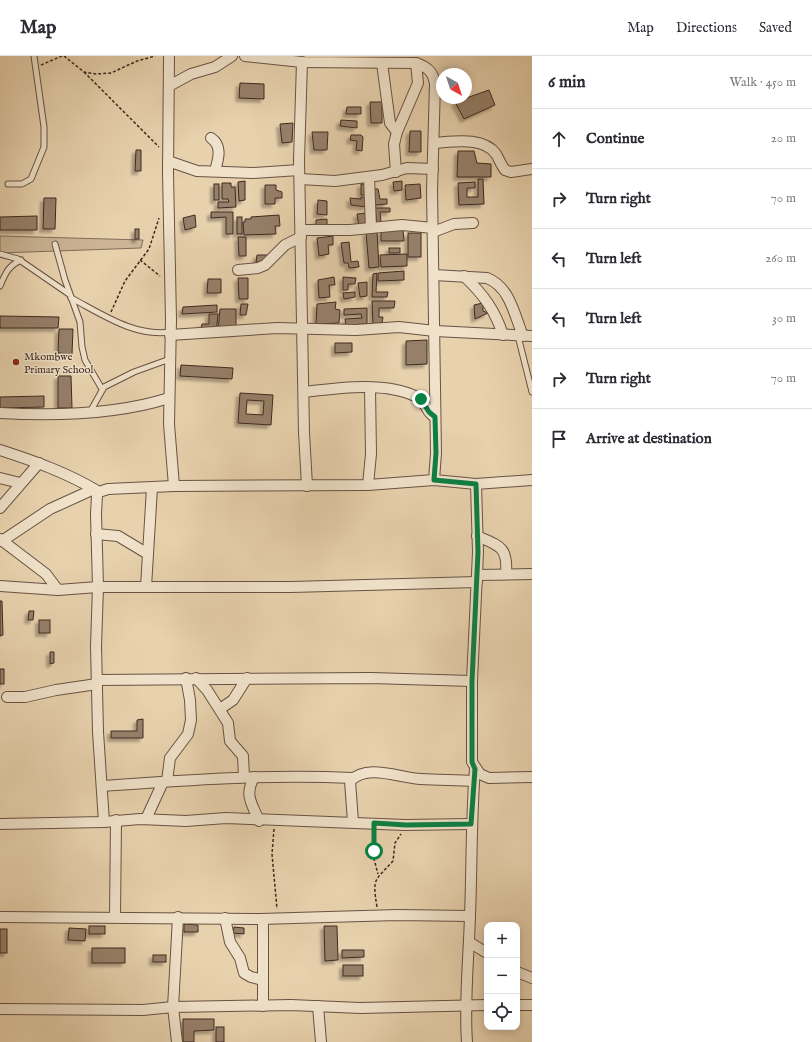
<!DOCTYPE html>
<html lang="en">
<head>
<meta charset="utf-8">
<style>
	body { margin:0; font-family:"IM FELL English",serif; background:#f7f7f7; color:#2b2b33 }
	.controls { position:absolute; right:12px; bottom:12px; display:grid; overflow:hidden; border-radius:8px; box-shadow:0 2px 10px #0003 }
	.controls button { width:36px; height:36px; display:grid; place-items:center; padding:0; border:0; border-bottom:1px solid #e1e1e2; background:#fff; color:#2b2b33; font:20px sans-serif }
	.compass { position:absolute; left:436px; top:12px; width:36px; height:36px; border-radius:50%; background:#fff; box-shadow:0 2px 10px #0003; rotate:141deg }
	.stop { position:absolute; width:12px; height:12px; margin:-9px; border:3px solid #0b8043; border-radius:50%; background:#fff }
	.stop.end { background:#0b8043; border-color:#fff; box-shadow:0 1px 4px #0008 }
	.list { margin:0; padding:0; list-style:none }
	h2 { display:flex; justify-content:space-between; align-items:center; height:52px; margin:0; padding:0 16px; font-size:17px }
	h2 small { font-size:13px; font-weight:400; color:#7c7c81 }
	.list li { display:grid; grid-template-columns:26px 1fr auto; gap:12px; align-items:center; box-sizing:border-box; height:60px; padding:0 16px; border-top:1px solid #e1e1e2 }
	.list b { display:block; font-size:15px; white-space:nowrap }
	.list em { font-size:13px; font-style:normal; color:#7c7c81 }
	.icon { flex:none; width:22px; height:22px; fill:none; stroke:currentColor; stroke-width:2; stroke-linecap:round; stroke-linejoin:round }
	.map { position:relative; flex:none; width:532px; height:986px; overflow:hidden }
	header { display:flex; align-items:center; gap:24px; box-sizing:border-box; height:56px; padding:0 20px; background:#fff; border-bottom:1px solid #e1e1e2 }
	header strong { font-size:19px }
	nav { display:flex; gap:22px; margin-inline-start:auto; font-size:14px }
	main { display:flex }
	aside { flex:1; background:#fff }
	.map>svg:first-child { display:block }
	.green { fill:#cbb596; stroke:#846e5b }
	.building { fill:#96806a; stroke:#3e2820; fill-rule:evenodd; filter:url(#shadow) }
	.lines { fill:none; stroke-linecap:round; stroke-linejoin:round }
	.lane-casing { stroke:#685244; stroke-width:7 }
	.street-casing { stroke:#685244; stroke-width:12 }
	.path { stroke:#3e2820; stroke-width:1.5; stroke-dasharray:3 2; stroke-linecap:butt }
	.lane { stroke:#f0e2ca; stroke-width:5 }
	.street { stroke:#f0e2ca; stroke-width:10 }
	.route { stroke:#0b8043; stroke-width:5 }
	.poi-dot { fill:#8f2418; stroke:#f0e2ca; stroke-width:1.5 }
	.labels { text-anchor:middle; stroke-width:3; stroke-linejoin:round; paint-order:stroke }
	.poi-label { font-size:11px; fill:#3e2820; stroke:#f0e2ca; text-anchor:start }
</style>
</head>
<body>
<header>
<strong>Map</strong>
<nav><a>Map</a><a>Directions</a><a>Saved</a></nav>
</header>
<main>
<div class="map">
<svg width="532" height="986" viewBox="0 0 532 986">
	<defs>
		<filter id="shadow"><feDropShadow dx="-3.5" dy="3.5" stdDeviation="1" flood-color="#0004"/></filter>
	</defs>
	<rect width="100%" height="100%" fill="#e8d2ae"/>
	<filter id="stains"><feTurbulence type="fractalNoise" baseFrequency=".005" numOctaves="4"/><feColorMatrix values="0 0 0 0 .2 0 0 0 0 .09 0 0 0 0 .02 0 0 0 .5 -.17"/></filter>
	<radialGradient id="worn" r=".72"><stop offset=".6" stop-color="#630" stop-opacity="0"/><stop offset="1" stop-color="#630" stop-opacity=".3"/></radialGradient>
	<path class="green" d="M0 180 143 184 141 192 0 197Z"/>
	<g class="building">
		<path d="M240 27 264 28V43L239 42Z"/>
		<path d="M489 34 495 49 464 63 455 46Z"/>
		<path d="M370 46H382V67H371Z"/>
		<path d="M347 51H361V58H346Z"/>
		<path d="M341 64 357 65V72L340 70Z"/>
		<path d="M293 67 292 86 282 87 280 68Z"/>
		<path d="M410 75H421V96H409Z"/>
		<path d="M312 76H328L327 94H314Z"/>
		<path d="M351 79H361L363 81 362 95 356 94 357 85 350 84Z"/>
		<path d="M136 94H141V115H135Z"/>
		<path d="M458 95H474L477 107 491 108V121H457Z"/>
		<path d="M478 123H483L484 148 459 149 458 127 475 126V132H467V141H478Z"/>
		<path d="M245 125V144L239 145 238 126Z"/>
		<path d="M402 125V134L394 135 393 126Z"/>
		<path d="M222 127H231V131H235L236 151 218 152V146H229L228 143H222Z"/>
		<rect x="214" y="128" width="5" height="16"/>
		<rect x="361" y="128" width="5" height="11"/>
		<path d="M420 128 421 142 406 144 405 129Z"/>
		<path d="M265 129H276V134L282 136V142H275V148H265Z"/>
		<path d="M374 133H378L380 143H387V148L375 149Z"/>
		<path d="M361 141H367V151L351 149 350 142 361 143Z"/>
		<path d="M44 142H56L55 173H43Z"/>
		<path d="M318 144 327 145V159L317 158Z"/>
		<path d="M375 152H390V156H380L381 166 377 170Z"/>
		<path d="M211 156H233V178H226V161L211 162Z"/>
		<path d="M366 157 367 169 359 171 357 158Z"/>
		<path d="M195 159 196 171 185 174 183 162Z"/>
		<path d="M279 159 280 170H275L276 178 244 179 243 166H245V163H251V161Z"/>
		<path d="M37 160V174H0V161Z"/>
		<rect x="237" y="161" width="5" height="17"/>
		<path d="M327 163V175L316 176V164Z"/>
		<rect x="135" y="173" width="4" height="10"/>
		<path d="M403 174 404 185H381V175Z"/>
		<path d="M377 175 379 211 369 212 366 176Z"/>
		<rect x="408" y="177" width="13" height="24"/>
		<path d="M333 180V189H328L329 198 319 200 317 182Z"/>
		<path d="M238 181H246V200H239Z"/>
		<path d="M349 186 351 206 358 205 359 211 349 212 348 207H344L341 187Z"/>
		<rect x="389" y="192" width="11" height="5"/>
		<path d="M407 198V210L381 211 380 199Z"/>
		<path d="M257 199H269L268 206H256Z"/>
		<path d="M404 215V224L378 225V217Z"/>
		<path d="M377 217 376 236H388L387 241H372L373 218Z"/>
		<path d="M334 221 335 229H329L330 241 319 242 318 224Z"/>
		<path d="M343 221 356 222 355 228H348V234H343Z"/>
		<path d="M238 222H248V243H239Z"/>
		<path d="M208 223H221V237H207Z"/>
		<path d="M367 226V240L360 241 358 227Z"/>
		<path d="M355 236V241L344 243 343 237Z"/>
		<path d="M372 245H395L394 252H379V261H383L382 267 373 268Z"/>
		<path d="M336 246 335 253 340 254 339 267 316 268 317 248Z"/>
		<path d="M483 247V255L488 257 475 263 474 249Z"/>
		<path d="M241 248H248L246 259H240Z"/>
		<path d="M217 249V256L182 258 183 251Z"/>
		<path d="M367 252V268L346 269 345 263 362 262 361 258 344 259V253Z"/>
		<path d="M220 253H236V277L218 276Z"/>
		<path d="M209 258H218L216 278 201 273 202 268H209Z"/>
		<path d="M0 260 59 261 58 272H0Z"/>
		<path d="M59 273H73L72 298 58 297Z"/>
		<path d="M427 284V308L406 309V285Z"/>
		<path d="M335 287H352V296L335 297Z"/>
		<path d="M181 309 233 312 232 323 180 320Z"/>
		<path d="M58 320H71L72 352H58Z"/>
		<path d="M240 337 273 339 271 369 238 367ZM247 344 264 345 263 359 246 358Z"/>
		<path d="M44 340V351L0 352V341Z"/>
		<path d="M0 545H2L3 579 0 580Z"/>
		<path d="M29 555H34L33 564H28Z"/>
		<rect x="39" y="564" width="11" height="13"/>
		<path d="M50 596H54V607L50 608Z"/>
		<rect x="0" y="613" width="4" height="15"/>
		<path d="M143 663V682H111V675H137V664Z"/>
		<path d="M184 868 198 869V876H184Z"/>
		<rect x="89" y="870" width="16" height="8"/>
		<path d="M324 870H337L338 904 325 905Z"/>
		<path d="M234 871 244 872V878L233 877Z"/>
		<path d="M69 872 86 873 85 885 68 884Z"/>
		<rect x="0" y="873" width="7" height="24"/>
		<rect x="92" y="892" width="33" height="15"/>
		<path d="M342 894H364V901L342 902Z"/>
		<rect x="153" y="899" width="13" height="7"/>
		<rect x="343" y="909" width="20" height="11"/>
		<path d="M183 963H214V974L194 975V986H183Z"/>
		<rect x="216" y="971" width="8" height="15"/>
	</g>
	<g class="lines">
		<defs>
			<g id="lane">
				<path d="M8 128H22L31 123 44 91V71L34 0"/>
				<path d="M55 188 65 224 80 266 82 291 85 304 102 333"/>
				<path d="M0 198 18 203 69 238"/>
				<path d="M0 230C5 218 8 210 21 204"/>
				<path d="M71 242C102 258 134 281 170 276"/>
				<path d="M518 280 532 336"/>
				<path d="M90 356 104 331 134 316 170 303"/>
			</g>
			<g id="street">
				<path d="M169 0 168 117 171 264 169 368 174 430"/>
				<path d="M245 0 302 6 416 7C427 11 433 15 435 28L432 134 436 397 434 424"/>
				<path d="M302 6 299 104 304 376 307 430"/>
				<path d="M382 7 390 67 397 76"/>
				<path d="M169 30 191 18 215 11 232 0"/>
				<path d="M211 82C223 90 218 104 215 115"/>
				<path d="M434 87C452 86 483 80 496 98 499 103 501 109 505 114L511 116 532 113"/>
				<path d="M168 105 197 115 253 117 299 114"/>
				<path d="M396 116 394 88 397 76 418 27 416 7"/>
				<path d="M369 121 371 172"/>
				<path d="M300 123 335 125 382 119 407 112 433 113"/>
				<path d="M301 174H350L402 169 433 172"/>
				<path d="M433 176 454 168 473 167"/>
				<path d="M238 214 258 212 265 209 285 189 301 181"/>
				<path d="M434 219 487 222C510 231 514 258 523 280"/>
				<path d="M464 220C483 238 495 254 503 279"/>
				<path d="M170 279 277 272 356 274 399 271 435 275 532 280"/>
				<path d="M304 336C338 332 386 325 417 341 426 345 426 357 435 361"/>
				<path d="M0 357C55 360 116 359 169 342"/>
				<path d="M0 394C34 405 68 417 99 436"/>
				<path d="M0 422 20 427"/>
				<path d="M476 428 478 496 472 625V706L480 718 489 722 532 721"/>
				<path d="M368 429 371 398 370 332"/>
				<path d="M0 452 39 407"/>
				<path d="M96 478 118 480 148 498"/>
				<path d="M477 480C500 490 508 491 506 518"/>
				<path d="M0 483 46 518 58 534"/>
				<path d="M2 485 50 453 94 433"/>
				<path d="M478 519 532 518"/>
				<path d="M0 530 58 534 98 531H291L477 526"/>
				<path d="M146 531 152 432"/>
				<path d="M196 622 207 634 228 667 230 685 243 700 244 721"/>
				<path d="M97 624 371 622 472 625"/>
				<path d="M7 641H25L56 634 97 628"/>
				<path d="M220 653 233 644 247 622"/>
				<path d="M254 721C244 740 252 747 259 765"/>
				<path d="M167 725 170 702 188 678 191 664 190 644 186 622"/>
				<path d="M102 730C186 724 269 718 352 722"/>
				<path d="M146 763 163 726"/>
				<path d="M104 766 98 676 96 590 98 531 96 458 97 439 99 436 108 433 174 430 368 429 434 424 476 428 532 424"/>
				<path d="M353 766 350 725C368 707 399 722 421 723 439 724 457 724 474 725"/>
				<path d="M0 768 104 766 140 763 186 765 226 762 405 769 471 768"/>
				<path d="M0 861 260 863 397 859 470 860"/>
				<path d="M115 861 116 764"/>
				<path d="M225 862 230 886 240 902 244 917 251 921 263 924"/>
				<path d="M469 886 487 897"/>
				<path d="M517 916 532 922"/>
				<path d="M517 949H532"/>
				<path d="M263 950V863"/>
				<path d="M318 950 321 986"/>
				<path d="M0 953 143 954 173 951 291 949 360 952 487 949"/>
				<path d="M177 986 173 951 178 861"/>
				<path d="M467 986C464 943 469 901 470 859 472 810 471 762 475 713"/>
			</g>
		</defs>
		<use href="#lane" class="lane-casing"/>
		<use href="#street" class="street-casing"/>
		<g class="path">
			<path d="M64 0 84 16 96 18 111 17 137 5 155 0"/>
			<path d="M41 9 62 0"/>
			<path d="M84 16 159 91"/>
			<path d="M140 204 160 220"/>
			<path d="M111 256 125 225 149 193 159 162"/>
			<path d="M274 773 272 798 277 853"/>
			<path d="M374 777V803L378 818"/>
			<path d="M377 851C372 821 375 825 393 805L395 787 401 778"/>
		</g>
		<use href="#lane" class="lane"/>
		<use href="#street" class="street"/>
	</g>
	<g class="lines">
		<path class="route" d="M374 795V767L406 769 471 768 475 713 472 706V625L478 496 476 428 434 424 436 397 435 361 429 356 421 343"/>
	</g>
	<circle class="poi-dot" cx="16" cy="306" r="4"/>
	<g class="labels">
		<g class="poi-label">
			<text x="24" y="304">Mkombwe<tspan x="24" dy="13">Primary School</tspan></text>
		</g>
	</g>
	<rect width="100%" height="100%" filter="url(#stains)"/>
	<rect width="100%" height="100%" fill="url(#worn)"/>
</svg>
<div class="controls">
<button>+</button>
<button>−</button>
<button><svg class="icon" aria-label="locate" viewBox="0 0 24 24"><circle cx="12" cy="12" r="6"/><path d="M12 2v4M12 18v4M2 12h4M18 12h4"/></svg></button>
</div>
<svg class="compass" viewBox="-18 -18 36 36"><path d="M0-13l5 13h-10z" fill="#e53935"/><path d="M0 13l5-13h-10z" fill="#7c7c81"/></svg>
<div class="stop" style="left:374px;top:795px"></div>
<div class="stop end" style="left:421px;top:343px"></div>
</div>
<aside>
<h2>6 min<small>Walk · 450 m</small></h2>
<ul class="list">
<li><svg class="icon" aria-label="ahead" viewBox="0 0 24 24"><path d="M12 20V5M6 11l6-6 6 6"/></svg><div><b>Continue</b></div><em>20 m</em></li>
<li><svg class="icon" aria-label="right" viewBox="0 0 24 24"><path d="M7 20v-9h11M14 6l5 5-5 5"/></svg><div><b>Turn right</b></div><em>70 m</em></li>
<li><svg class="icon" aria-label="left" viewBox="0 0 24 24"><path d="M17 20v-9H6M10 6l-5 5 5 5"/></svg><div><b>Turn left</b></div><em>260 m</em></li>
<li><svg class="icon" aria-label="left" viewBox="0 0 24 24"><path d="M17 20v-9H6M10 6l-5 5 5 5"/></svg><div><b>Turn left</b></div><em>30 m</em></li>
<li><svg class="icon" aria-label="right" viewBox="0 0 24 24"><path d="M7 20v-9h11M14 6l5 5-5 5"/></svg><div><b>Turn right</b></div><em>70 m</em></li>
<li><svg class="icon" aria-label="arrive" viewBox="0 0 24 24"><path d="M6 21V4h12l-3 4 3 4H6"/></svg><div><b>Arrive at destination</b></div></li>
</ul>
</aside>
</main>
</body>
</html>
